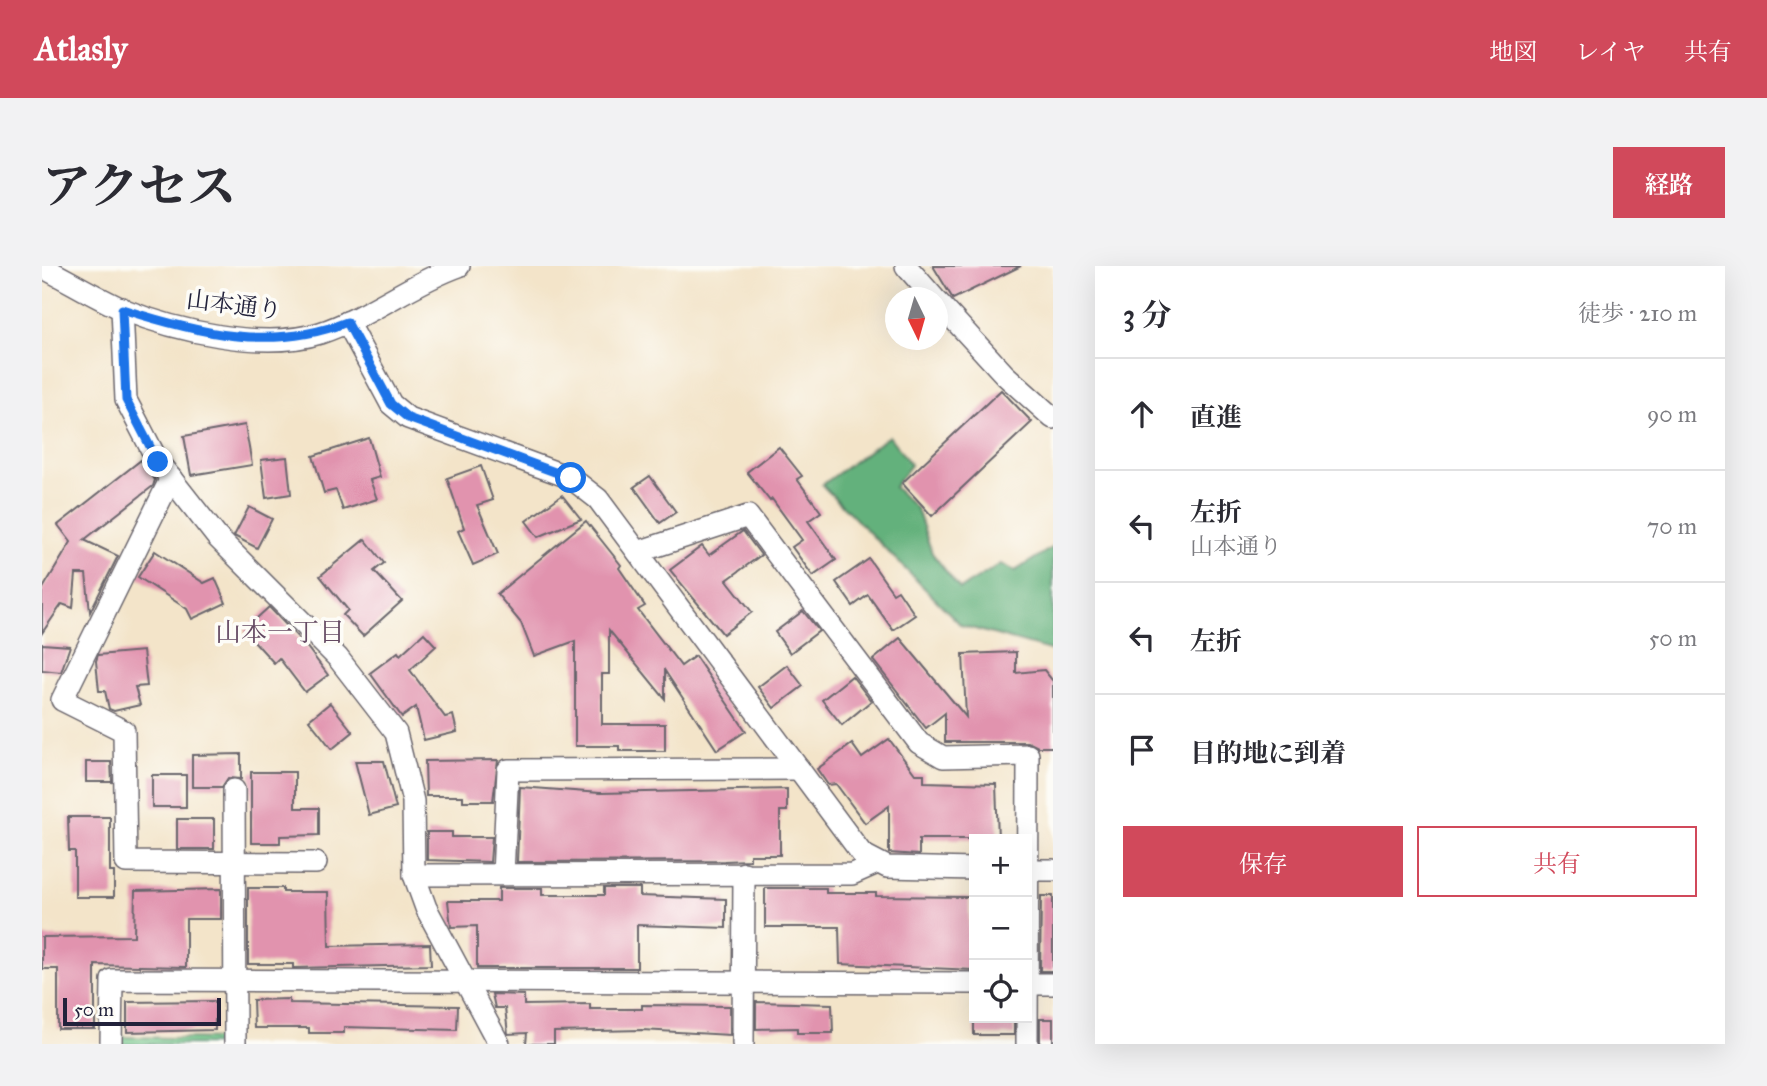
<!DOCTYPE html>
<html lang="ja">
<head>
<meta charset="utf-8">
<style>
	body { margin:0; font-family:"IM FELL Great Primer","Noto Serif JP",serif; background:#f2f2f3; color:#2b2b33 }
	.controls { position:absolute; right:21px; bottom:21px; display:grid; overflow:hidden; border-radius:0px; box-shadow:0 7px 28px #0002 }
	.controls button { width:63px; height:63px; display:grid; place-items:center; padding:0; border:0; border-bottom:2px solid #e1e1e2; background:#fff; color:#2b2b33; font:35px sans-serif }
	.compass { position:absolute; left:843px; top:21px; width:63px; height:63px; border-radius:50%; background:#fff; box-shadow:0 7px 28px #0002; rotate:175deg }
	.scale { position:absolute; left:21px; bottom:18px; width:158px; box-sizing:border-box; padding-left:7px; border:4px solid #22223b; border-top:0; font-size:19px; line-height:24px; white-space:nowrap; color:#22223b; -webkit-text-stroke:5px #fdfcf7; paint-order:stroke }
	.stop { position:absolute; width:21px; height:21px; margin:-16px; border:5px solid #1a73e8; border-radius:50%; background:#fff }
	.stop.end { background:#1a73e8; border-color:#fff; box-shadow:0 2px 7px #0008 }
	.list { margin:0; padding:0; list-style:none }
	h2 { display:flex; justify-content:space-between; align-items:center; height:91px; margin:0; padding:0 28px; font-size:30px }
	h2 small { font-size:23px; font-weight:400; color:#7c7c81 }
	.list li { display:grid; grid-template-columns:46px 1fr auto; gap:21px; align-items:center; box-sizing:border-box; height:112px; padding:0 28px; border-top:2px solid #e1e1e2 }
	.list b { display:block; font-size:26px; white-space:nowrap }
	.list p { margin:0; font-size:23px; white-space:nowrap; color:#7c7c81 }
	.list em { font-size:23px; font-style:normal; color:#7c7c81 }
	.actions { display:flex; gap:14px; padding:21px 28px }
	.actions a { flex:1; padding:16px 0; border:2px solid #d1495b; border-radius:0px; text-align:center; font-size:24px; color:#d1495b }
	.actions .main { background:#d1495b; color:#fff }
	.icon { flex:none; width:38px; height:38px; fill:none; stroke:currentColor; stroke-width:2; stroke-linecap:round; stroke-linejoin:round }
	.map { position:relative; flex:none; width:1011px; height:778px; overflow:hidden; border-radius:0px }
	header { display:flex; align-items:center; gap:42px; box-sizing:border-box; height:98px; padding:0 35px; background:#d1495b; color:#fff }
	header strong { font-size:33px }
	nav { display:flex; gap:38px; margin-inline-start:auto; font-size:24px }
	.intro { display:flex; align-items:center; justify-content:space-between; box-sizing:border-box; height:168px; padding:0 42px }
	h1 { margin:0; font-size:49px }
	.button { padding:18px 32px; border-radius:0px; background:#d1495b; color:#fff; font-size:24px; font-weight:700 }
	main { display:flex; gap:42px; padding:0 42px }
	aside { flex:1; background:#fff; border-radius:0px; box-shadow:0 7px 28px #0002 }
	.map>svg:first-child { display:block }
	.green { fill:#7bce91; stroke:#4e7866; stroke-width:2 }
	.forest { fill:#64b17b; stroke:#436a5b; stroke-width:2 }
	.building { fill:#e193ae }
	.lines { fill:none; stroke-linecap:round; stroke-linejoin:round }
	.minor-casing { stroke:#6b666d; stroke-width:24 }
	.minor { stroke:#fff; stroke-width:21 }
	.route { stroke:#1a73e8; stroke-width:9 }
	.labels { text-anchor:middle; stroke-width:7; stroke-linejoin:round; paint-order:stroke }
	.street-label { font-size:24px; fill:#22223b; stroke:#fdfcf7 }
	.neighbourhood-label { font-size:26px; fill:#654a63; stroke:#fdfcf7 }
</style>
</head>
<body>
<header>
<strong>Atlasly</strong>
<nav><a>地図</a><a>レイヤ</a><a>共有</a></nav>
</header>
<div class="intro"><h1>アクセス</h1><a class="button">経路</a></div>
<main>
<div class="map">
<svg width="1011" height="778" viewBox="0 0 1011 778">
	<rect width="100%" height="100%" fill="#fdfcf7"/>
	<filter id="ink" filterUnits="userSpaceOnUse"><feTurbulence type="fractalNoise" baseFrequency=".0143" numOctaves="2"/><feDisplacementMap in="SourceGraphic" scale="14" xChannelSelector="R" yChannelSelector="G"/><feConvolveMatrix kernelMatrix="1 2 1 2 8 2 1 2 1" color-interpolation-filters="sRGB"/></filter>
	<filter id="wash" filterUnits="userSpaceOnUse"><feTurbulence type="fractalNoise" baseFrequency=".00686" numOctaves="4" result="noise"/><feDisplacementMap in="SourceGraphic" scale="28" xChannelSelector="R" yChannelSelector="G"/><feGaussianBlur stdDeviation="1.57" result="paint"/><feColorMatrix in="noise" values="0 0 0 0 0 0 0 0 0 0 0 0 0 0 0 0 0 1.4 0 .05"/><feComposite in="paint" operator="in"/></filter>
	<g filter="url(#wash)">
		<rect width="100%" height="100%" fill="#f3e4c9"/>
		<path class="green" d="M77 771 178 773V778H77Z"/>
		<path class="forest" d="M847 170 869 199 852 221 875 243 890 287 918 323 959 298 973 305 1011 281V385L919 359 780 219Z"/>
		<g id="blocks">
			<g class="building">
				<path d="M891 0H979L911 33Z"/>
				<path d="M959 124 990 156 890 250 860 217Z"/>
				<path d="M203 159 210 199 149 209 142 170Z"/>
				<path d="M327 172 338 211 328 214 335 233 301 244 294 224 282 227 271 190Z"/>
				<path d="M737 181 760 210 755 213 779 246 766 255 794 294 771 310 750 281 760 274 730 233 728 235 705 206Z"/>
				<path d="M245 191 249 228 224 232 219 194Z"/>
				<path d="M99 194 113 214 111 220 42 274 76 290 48 346 44 308H34L31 342 20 338 0 367V324L29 276 16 259Z"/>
				<path d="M439 200 451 234 435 239 456 288 431 299 416 265 422 262 405 212Z"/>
				<path d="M608 210 634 246 618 257 592 221Z"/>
				<path d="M520 229 539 253 496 271 484 255Z"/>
				<path d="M207 241 230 253 215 282 192 270Z"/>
				<path d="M544 255 579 299 577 302 603 340 596 344 639 400 653 390 704 465 675 484 623 405V433L567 364V408H560V458H623V485H577V480H533V375L492 390 479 357 455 328Z"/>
				<path d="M701 265 719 289 685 314 710 346 681 368 628 304 660 280 667 289Z"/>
				<path d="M323 273 342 297 332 305 360 335 321 370 301 349 306 344 278 310Z"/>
				<path d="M113 285 162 317 173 312 184 337 150 353 145 343 96 311Z"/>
				<path d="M827 293 851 327 856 324 873 349 851 364 826 329 811 340 794 316Z"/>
				<path d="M227 341 264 380 286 409 263 426 237 392 232 397 202 364Z"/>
				<path d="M761 345 777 365 748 387 733 366Z"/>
				<path d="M382 367 394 380 368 404 403 451 411 449 415 466 382 474 374 441 360 451 328 407 356 386 358 389Z"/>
				<path d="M858 372 924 451 921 388 974 386V407L1002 404 1011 415V481H996L986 476H903V447L884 462 831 394Z"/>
				<path d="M0 378 28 380 19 406 0 404Z"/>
				<path d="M101 385 105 420 93 421 98 439 72 445 67 443 63 425H57L54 395 56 389Z"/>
				<path d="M745 399 761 420 732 442 716 421Z"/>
				<path d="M810 410 829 435 800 459 780 434Z"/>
				<path d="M288 437 311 466 290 483 267 454Z"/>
				<path d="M847 473 873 508H882V516L954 518 956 573H877V589L847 587V540L823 557 794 518 786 519 775 503 810 478 820 492Z"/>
				<path d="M199 488V513L186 512 180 521H150V489Z"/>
				<path d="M456 494 451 535H421V530H384L383 495Z"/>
				<path d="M313 495H342L354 542 327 549Z"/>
				<path d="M44 496H69L70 516H44Z"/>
				<path d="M209 506H253V542H277V569L238 570V577H209Z"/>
				<rect x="110" y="509" width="34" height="32"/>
				<path d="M478 521 558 527 745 523V545H738V589H708V594L682 595 475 596Z"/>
				<path d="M26 551H68V606H72V631H33V585H27Z"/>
				<rect x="135" y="553" width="37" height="30"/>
				<path d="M385 566H410V571H450L448 596 385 594Z"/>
				<path d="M206 622H241V626H286L287 680 388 678 389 699 251 702V698H206Z"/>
				<path d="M457 622H500V629H562V622H598V630L684 633V662L595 659V702H435V660L409 661 406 635H457Z"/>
				<path d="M723 622H784V627H834V630L927 631V677H932V704L798 698 797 661H723Z"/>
				<path d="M179 623V653H144V701L53 699V763H16V703H0V671L92 670 93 625Z"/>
				<path d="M999 630H1011V705H998Z"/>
				<path d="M450 728 482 729V739L548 738V743H600V739L688 740V769L600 764 512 766V778H484L485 767 466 768 463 742H453Z"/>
				<path d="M247 733V737L416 740 415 764 302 761V767H267V762H212L211 734Z"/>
				<path d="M173 735V764L85 766V736Z"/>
				<path d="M714 736 790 738 791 767H755V762L714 763Z"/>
				<path d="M932 752 972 753V769H932Z"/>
				<rect x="998" y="753" width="13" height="25"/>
			</g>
		</g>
	</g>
	<g filter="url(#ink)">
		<use href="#blocks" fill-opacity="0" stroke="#6b666d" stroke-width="2"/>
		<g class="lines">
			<defs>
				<g id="minor">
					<path d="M864 0 892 32"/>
					<path d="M0 1C26 14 53 31 80 43 134 65 222 85 278 67 327 51 369 17 417 0"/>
					<path d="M895 35 963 109 1011 152"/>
					<path d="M80 42 84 134 116 196 175 271 296 392 354 467 371 535 372 609 384 642 457 778"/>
					<path d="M305 56 349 138 366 152 529 212 556 233 820 588 845 601 932 603"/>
					<path d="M129 212 20 434 82 465 84 596 274 597"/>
					<path d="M596 286 706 250 877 477 901 491 986 489 985 778"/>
					<path d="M192 524 193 778"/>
					<path d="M985 604H1011"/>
					<path d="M461 608 466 504 757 503"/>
					<path d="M372 609 810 608 835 597"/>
					<path d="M985 718H1011"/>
					<path d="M69 778 70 714 932 717"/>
					<path d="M701 778 702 607"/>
				</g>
			</defs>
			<use href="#minor" class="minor-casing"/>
			<use href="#minor" class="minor"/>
		</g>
	</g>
	<g class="lines" filter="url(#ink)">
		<path class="route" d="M116 196 84 134 80 43C155 67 229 86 305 56L349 138 366 152 529 212"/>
	</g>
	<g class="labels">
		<g class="street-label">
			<text transform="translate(192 39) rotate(7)" y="8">山本通り</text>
		</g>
		<g class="neighbourhood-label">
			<text x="238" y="375">山本一丁目</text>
		</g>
	</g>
</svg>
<div class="controls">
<button>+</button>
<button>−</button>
<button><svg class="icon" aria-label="locate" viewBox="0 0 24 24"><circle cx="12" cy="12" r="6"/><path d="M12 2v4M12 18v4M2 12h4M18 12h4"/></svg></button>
</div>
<svg class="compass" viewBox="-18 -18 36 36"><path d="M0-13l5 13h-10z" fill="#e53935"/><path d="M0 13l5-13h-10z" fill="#7c7c81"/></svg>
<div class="scale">50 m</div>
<div class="stop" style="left:529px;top:212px"></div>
<div class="stop end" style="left:116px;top:196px"></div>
</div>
<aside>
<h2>3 分<small>徒歩 · 210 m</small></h2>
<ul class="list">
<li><svg class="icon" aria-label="ahead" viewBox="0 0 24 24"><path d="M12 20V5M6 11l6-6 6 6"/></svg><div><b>直進</b></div><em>90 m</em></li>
<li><svg class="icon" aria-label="left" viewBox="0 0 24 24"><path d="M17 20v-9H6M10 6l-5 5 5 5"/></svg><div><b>左折</b><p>山本通り</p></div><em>70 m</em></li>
<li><svg class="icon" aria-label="left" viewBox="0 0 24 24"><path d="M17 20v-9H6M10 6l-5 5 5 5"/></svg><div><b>左折</b></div><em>50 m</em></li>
<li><svg class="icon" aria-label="arrive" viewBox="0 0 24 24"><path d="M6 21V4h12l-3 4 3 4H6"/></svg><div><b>目的地に到着</b></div></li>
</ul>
<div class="actions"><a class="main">保存</a><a>共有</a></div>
</aside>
</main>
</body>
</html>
